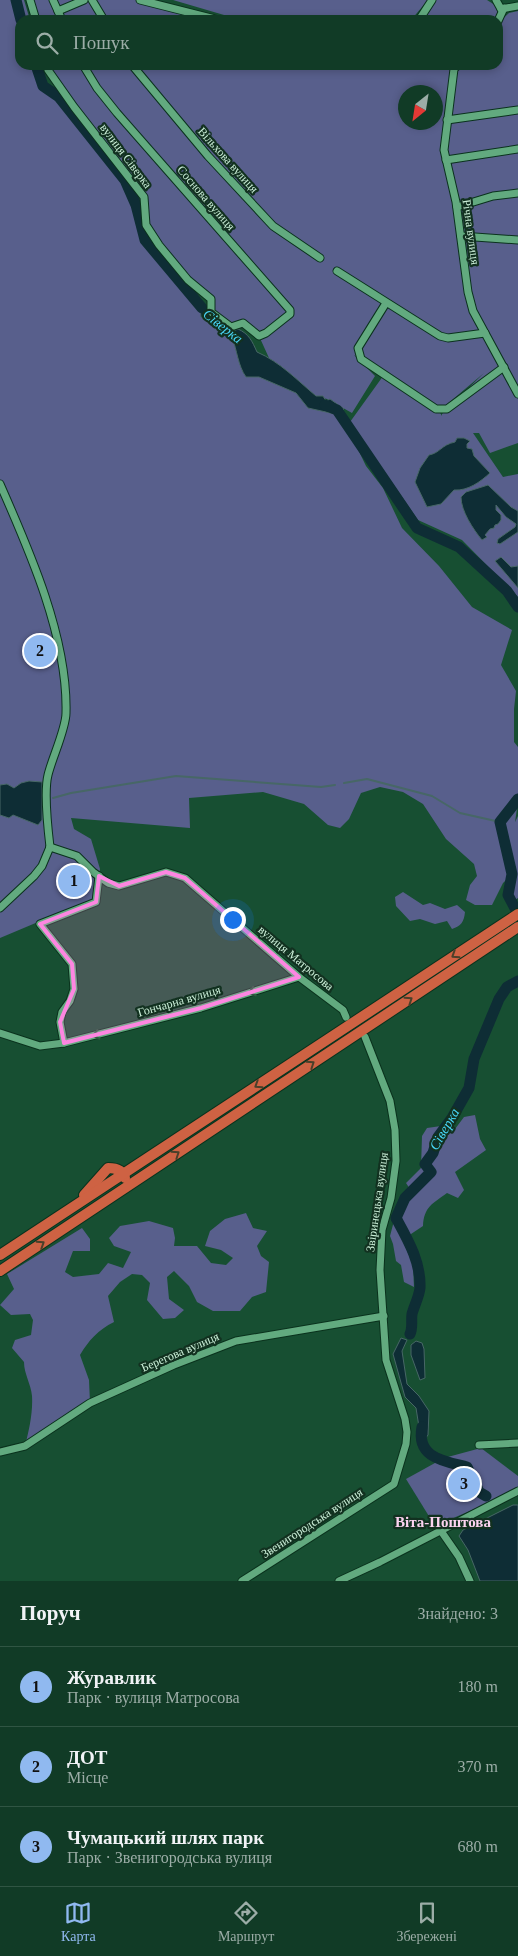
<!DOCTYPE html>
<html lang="uk">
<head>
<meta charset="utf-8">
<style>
	body { margin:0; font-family:"Times New Roman",serif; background:#1e4632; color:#f1f3f6 }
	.compass { position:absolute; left:398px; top:85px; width:45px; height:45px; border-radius:50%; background:#113b26; box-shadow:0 2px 8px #0003; rotate:210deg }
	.you { position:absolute; left:232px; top:919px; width:18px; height:18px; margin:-12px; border:4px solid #fff; border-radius:50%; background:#1a73e8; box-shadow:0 0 0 8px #1a73e833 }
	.badge { display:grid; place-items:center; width:32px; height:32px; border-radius:50%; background:#90b9f0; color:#111; font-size:16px; font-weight:700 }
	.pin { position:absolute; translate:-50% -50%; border:2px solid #fff; box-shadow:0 1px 5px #0006 }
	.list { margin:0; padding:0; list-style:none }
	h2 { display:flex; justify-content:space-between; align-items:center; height:65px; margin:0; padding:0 20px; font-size:21px }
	h2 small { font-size:16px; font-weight:400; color:#9cada7 }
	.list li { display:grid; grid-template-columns:32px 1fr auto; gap:15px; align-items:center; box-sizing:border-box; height:80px; padding:0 20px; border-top:1px solid #305543 }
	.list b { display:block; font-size:19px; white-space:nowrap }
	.list p { margin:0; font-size:16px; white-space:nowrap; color:#9cada7 }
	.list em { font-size:16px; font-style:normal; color:#9cada7 }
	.icon { flex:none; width:28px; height:28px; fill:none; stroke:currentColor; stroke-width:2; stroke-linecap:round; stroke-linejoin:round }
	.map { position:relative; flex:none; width:518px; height:1581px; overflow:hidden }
	.search { position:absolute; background:#113b26; box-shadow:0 2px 8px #0003; left:15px; right:15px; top:15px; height:55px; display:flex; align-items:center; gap:12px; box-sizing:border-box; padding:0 18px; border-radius:15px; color:#9cada7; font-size:19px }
	.sheet { height:305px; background:#113b26 }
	nav { display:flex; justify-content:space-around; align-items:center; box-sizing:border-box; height:70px; border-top:1px solid #305543; background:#113b26; font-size:14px; color:#9cada7 }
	nav a { display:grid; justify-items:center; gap:2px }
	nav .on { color:#90b9f0 }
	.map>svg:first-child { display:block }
	.green { fill:#585f8c; fill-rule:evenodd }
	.water { fill:#0e2d35; stroke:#476766 }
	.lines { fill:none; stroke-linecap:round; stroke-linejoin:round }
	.stream { stroke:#476766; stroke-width:2 }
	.river { stroke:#0e2d35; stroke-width:11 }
	.minor-casing { stroke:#0a321d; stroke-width:9 }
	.highway-casing { stroke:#0a321d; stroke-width:12 }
	.minor { stroke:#62aa7f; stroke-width:7 }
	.highway { stroke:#ce6243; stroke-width:10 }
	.oneway { stroke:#4a402a }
	.oneway2 { stroke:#2e5b41 }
	.marked { fill:#fd86e1; fill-opacity:0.2; stroke:#fd86e1; stroke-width:4; stroke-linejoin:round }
	.labels { text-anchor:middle; stroke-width:4.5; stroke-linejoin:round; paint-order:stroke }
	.street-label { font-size:12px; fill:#cbefd8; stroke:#123120 }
	.water-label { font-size:14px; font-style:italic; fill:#48d6f7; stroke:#123120 }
	.quarter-label { font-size:15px; font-weight:bold; fill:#fcd3f0; stroke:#123120 }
</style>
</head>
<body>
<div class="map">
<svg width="518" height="1581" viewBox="0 0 518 1581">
	<rect width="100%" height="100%" fill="#174f32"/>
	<g class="green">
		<path d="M0 0H24L30 20H20V65H39L43 86 59 97 125 180 136 205 145 240 197 301 207 316 226 329 253 359 306 394 338 408 366 466 383 488 402 528 439 566 472 607 512 630 501 665 516 691 514 709V742L518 747V802L515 822 518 816V898L515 900 508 895 510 876 503 883 492 905H475L466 900 470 885 477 876 474 864 446 839 423 804 403 792 380 787 361 793 349 819 340 828 328 825 304 804 263 792 189 798 190 828 71 818 74 829 91 839 100 869 95 898 0 938Z"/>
		<path d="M30 0H136L219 20H36Z"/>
		<path d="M173 0H428L411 20H241Z"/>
		<path d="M432 0H487L501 9 498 20H419Z"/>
		<path d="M518 11V443L490 453 479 433H473L503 477 518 474V597L462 540 418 520 350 422 386 372 354 355 375 376 352 413 327 399 316 396 269 358 259 336 243 323 231 327 211 312V299L188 280 146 225 143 197 47 65H498V23L509 13ZM406 92H436V122H406ZM484 373 442 414V416L439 411Z"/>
		<path d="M403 892 423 905 430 903 445 909 457 905 465 912C464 922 461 926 452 929L447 921 435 924 420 919 410 921 396 906 395 897Z"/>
		<path d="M475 1115 480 1139 486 1150 455 1172 464 1190 458 1198 447 1193C432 1204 424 1207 423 1226L411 1234 405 1246 413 1265 414 1287 404 1282 401 1265 396 1261 393 1244 390 1236 399 1202 410 1189 406 1183 421 1168 422 1136 427 1128 441 1126 455 1129 464 1117Z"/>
		<path d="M246 1213 253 1228 267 1231 257 1246 261 1256 269 1262 266 1292 252 1297 240 1311H213L197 1302 189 1286 174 1271 167 1277 169 1299 184 1310 175 1318 163 1319 147 1300 150 1283 142 1275 132 1274 120 1282 108 1296 114 1322C98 1330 89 1340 80 1355L89 1380 90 1403 25 1446C29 1430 33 1413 32 1396 31 1384 24 1374 24 1362L12 1348 15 1340 31 1335 33 1320 30 1314 11 1315 0 1305 14 1289 7 1274 82 1228 90 1239V1251H73L65 1272 73 1277 99 1274 108 1263 123 1268 131 1252 114 1246 109 1238 120 1226 149 1221 173 1228 175 1238 174 1246H197L211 1263 226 1265 233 1258 221 1250 205 1246 210 1231 225 1219Z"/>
		<path d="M481 1448 518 1476V1490L435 1526 406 1479 444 1458Z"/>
	</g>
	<g class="water">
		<path d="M192 296 200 299 208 314 231 332 238 329C249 334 252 341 257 352 280 362 297 380 316 396H323L326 401 330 399 344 409 335 414 308 408 296 393 259 377H246C238 366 237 350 232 337 221 332 211 319 201 317L200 308Z"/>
		<path d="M457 438H464L470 441 467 444V448L472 449 474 456 490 473C480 482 468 491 454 490L441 504 427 507 415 482 420 468 429 455C440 453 441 445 455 442Z"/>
		<path d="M488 485 511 507 518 511V532L500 544 497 543 498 539 515 527 516 524 506 517 496 505V510L501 515V520L498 524 495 525 494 528 490 529 485 535 487 537 482 540C473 529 461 511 461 497L466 492Z"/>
		<path d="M501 557 511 567 518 566V588L495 561Z"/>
		<path d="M29 781 42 782V820L38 825 13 815 9 818 0 815V785L7 784 14 788 21 783Z"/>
		<path d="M401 1338 407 1340 402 1351 407 1384 419 1396 429 1411 428 1435 422 1443 418 1442 417 1430 419 1427 416 1408 405 1397 393 1354Z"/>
		<path d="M416 1341 422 1343 424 1349 425 1378 420 1380 411 1355V1345Z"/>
		<path d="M467 1467C479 1471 481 1477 482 1489L476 1496C464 1492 462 1487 461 1474Z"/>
		<path d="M513 1505H518V1581H480L468 1550 459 1536 463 1530Z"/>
	</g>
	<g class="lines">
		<g class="stream">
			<path d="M344 783 367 779 432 796 460 813 500 822"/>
			<path d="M53 798 71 793 176 776 321 787 335 785"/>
		</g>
		<g class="river">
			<path d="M16 0 21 20"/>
			<path d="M36 65 43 86 59 97 125 180 136 205 145 240 202 308"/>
			<path d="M325 405 337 410 417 528 459 547 507 591 518 607"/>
			<path d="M518 799 500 822 512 874 508 895 518 914"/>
			<path d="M410 1334C413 1328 411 1321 412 1314 414 1306 419 1297 420 1288 421 1262 408 1240 396 1218L405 1198 431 1172 425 1164 433 1153 438 1137 452 1118 469 1088 474 1059 499 999 507 987 518 981"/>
			<path d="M422 1427C416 1458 444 1461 467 1467L479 1492 486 1496"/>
		</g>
		<defs>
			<g id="minor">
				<path d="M30 0 36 20"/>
				<path d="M53 0 62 20"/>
				<path d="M92 0 104 20"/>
				<path d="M140 0 219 20"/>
				<path d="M496 0 501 9 504 8 498 21"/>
				<path d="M501 9 518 6"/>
				<path d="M58 11 84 0"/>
				<path d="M419 20 432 0"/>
				<path d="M47 65 48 70 74 107 144 197 146 225 159 245 188 280 211 299V312L231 327 243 323 259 336 266 333 290 314V310L117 113 97 88 83 65"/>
				<path d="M132 65 208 156 273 226 320 258"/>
				<path d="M458 65 454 69 444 150 456 202 468 292 473 311 518 394"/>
				<path d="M447 120 518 110"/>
				<path d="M446 160 518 149"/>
				<path d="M457 207 493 196 518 193"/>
				<path d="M461 236 518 240"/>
				<path d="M337 271 440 336 448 338 485 333"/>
				<path d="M386 303 358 348 361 359 436 409H447L504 367"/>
				<path d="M0 484C30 552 68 638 66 713 66 729 52 758 48 775 44 791 48 830 50 847"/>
				<path d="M50 847 77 856 93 872 108 883 119 886 166 872 185 878 299 977 343 1010 346 1017"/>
				<path d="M0 908 34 876 42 866 50 847"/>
				<path d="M0 1033 40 1046 64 1043 201 1008 299 977"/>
				<path d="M64 1043 60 1022 62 1012 70 1001 74 989 72 964 40 924 96 902 99 876"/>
				<path d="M479 1445 518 1443"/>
				<path d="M0 1452 25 1446 90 1403 174 1365 236 1341 384 1316"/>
				<path d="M441 1531 459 1557 470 1581"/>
				<path d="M242 1581 394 1484 406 1444 407 1432 405 1419 386 1360 380 1270 382 1230 391 1198 396 1161 395 1130 390 1101 365 1037"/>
				<path d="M339 1581 380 1562 518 1491"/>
			</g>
			<g id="highway">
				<path d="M84 1195 108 1168C116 1168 123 1170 125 1178"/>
				<path d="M0 1255 518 914"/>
				<path d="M0 1271 518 927"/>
			</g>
		</defs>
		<use href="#minor" class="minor-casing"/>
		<use href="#highway" class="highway-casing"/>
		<use href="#minor" class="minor"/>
		<use href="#highway" class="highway"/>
	</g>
	<defs><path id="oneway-chevron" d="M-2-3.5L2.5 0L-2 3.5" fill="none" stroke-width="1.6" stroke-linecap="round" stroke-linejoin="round" transform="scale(1.25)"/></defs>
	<g class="oneway">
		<use href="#oneway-chevron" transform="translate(455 955) rotate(147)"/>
		<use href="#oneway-chevron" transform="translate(409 1000) rotate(-34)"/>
		<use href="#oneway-chevron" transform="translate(311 1064) rotate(-34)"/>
		<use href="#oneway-chevron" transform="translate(258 1085) rotate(147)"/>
		<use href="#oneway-chevron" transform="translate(176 1154) rotate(-34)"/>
		<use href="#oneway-chevron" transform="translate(41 1244) rotate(-33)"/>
	</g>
	<g class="oneway2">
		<use href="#oneway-chevron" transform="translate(252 992) rotate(162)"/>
		<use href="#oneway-chevron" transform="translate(96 1035) rotate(166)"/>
	</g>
	<path class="marked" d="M166 872 185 878 299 977 201 1008 64 1043 60 1022 74 989 72 964 40 924 96 902 99 876 119 886Z"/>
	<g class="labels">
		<g class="street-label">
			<text transform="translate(126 156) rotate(53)" y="4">вулиця Сіверка</text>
			<text transform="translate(228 160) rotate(48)" y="4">Вільхова вулиця</text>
			<text transform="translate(206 198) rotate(49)" y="4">Соснова вулиця</text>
			<text transform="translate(471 232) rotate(82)" y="4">Річна вулиця</text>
			<text transform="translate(296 958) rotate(40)" y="4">вулиця Матросова</text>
			<text transform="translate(179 1001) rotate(-16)" y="4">Гончарна вулиця</text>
			<text transform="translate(377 1202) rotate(-82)" y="4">Звіринецька вулиця</text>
			<text transform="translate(180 1352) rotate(-23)" y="4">Берегова вулиця</text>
			<text transform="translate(312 1523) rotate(-33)" y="4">Звенигородська вулиця</text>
		</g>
		<g class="water-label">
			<text transform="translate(223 326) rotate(38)" y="5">Сіверка</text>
			<text transform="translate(444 1129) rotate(-60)" y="5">Сіверка</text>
		</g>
		<g class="quarter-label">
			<text x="443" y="1527">Віта-Поштова</text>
		</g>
	</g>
</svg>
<svg class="compass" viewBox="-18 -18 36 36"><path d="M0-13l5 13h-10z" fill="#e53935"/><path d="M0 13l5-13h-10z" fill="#9cada7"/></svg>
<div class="you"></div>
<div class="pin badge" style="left:74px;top:881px">1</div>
<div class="pin badge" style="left:40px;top:651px">2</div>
<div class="pin badge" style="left:464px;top:1484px">3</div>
<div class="search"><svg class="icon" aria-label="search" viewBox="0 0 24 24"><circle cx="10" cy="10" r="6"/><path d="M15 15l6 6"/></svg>Пошук</div>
</div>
<section class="sheet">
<h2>Поруч<small>Знайдено: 3</small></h2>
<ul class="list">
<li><span class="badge">1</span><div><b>Журавлик</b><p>Парк · вулиця Матросова</p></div><em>180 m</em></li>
<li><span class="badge">2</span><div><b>ДОТ</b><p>Місце</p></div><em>370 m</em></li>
<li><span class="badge">3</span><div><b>Чумацький шлях парк</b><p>Парк · Звенигородська вулиця</p></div><em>680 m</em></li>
</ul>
</section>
<nav>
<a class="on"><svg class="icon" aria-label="map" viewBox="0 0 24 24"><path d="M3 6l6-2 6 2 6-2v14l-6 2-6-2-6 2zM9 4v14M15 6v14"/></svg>Карта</a>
<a><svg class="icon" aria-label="directions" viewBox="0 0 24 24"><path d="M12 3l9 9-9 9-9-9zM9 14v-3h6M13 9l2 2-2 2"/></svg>Маршрут</a>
<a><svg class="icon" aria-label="saved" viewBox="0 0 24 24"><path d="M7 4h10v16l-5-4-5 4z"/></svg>Збережені</a>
</nav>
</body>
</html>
